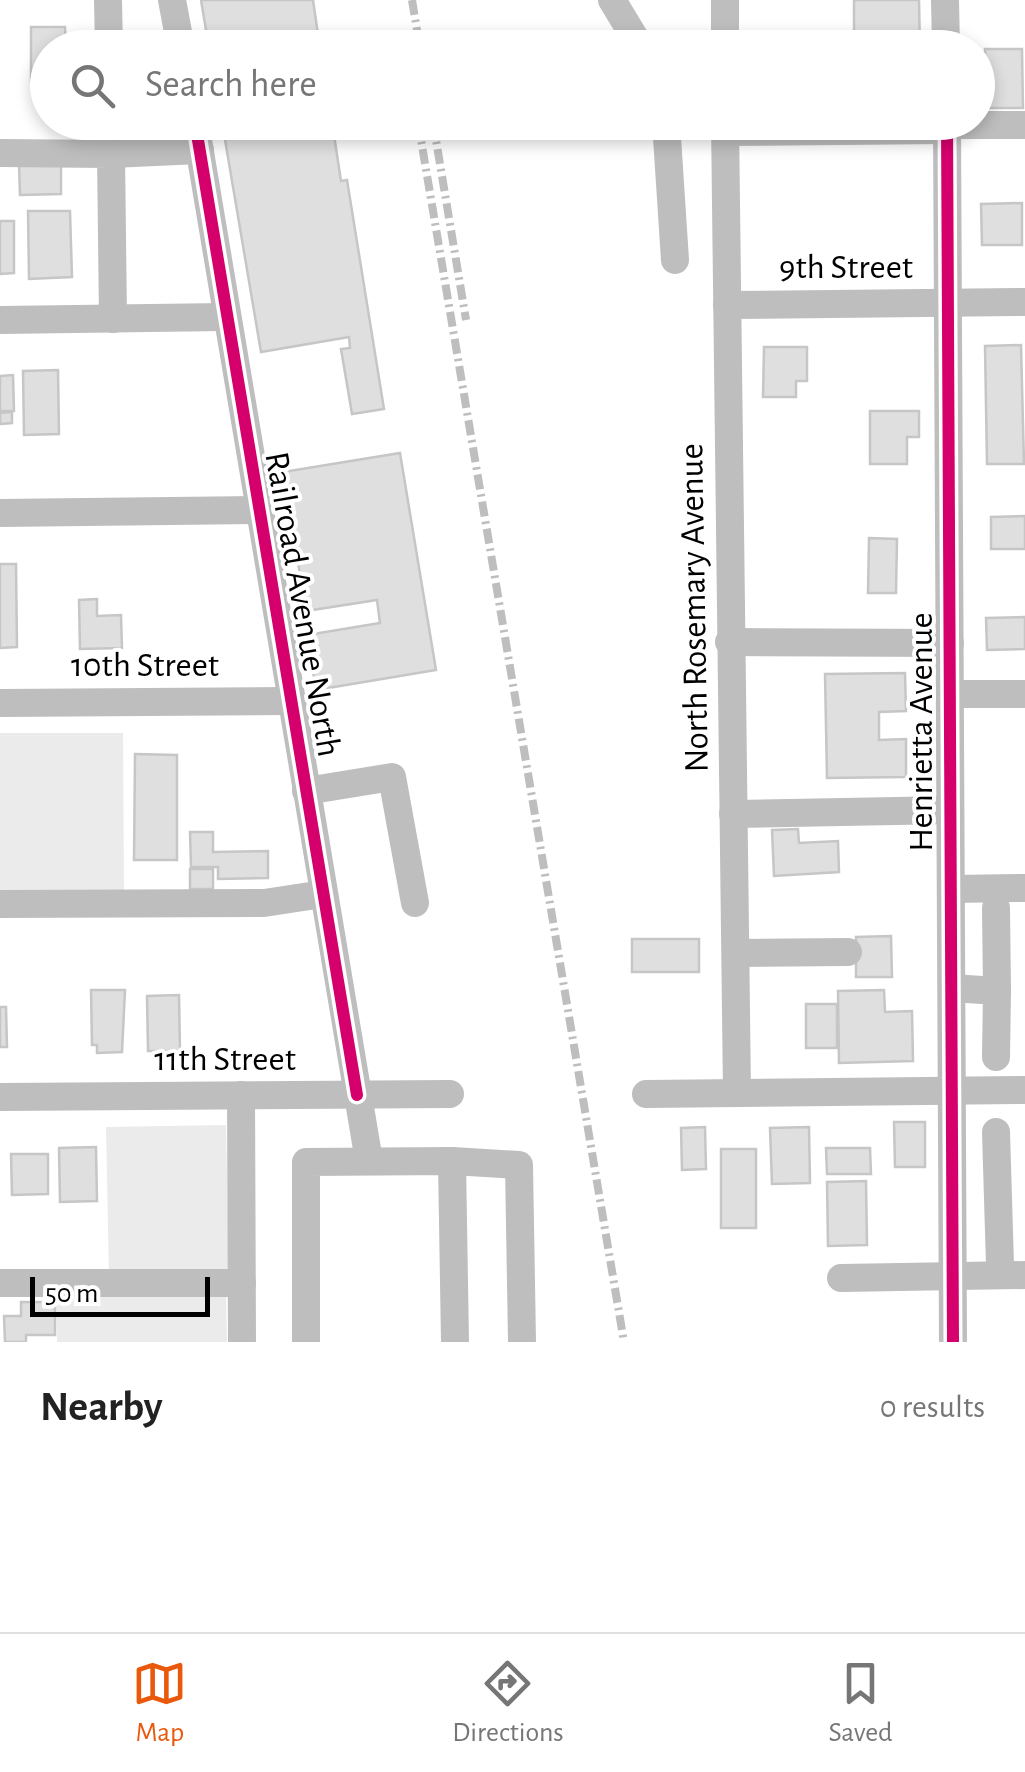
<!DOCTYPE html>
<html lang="en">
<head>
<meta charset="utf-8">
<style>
	body { margin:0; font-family:"Alegreya Sans",sans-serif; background:#f6f6f6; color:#222 }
	.scale { position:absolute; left:30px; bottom:25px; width:180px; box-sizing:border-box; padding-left:10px; border:5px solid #000; border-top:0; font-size:28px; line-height:35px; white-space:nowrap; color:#000; -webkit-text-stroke:8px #fff; paint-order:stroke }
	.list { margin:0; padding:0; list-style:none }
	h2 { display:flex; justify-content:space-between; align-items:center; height:130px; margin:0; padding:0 40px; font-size:42px }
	h2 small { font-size:32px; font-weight:400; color:#767676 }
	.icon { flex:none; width:55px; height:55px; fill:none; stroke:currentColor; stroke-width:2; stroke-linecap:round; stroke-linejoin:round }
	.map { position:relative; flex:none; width:1025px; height:1342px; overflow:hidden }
	.search { position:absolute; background:#fff; box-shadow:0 5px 15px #0003; left:30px; right:30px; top:30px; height:110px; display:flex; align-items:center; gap:25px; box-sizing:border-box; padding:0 35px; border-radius:55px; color:#767676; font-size:38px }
	.sheet { height:290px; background:#fff }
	nav { display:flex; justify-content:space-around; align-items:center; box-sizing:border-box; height:140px; border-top:2px solid #e0e0e0; background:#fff; font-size:28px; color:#767676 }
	nav a { display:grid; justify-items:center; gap:5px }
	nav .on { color:#ea580c }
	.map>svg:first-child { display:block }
	.green { fill:#ebebeb }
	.building { fill:#dfdfdf; stroke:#c6c6c6; stroke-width:2.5 }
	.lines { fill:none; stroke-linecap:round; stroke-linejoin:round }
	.minor { stroke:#bebebe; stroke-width:28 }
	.rail { stroke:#bebebe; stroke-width:8; stroke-dasharray:15 5 2.5 5; stroke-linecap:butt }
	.cycleway-casing { stroke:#fff; stroke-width:19 }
	.cycleway { stroke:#d6006c; stroke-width:12 }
	.labels { text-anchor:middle; stroke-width:8; stroke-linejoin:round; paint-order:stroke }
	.street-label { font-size:35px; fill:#000; stroke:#fff }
</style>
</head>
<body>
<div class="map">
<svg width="1025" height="1342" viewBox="0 0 1025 1342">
	<rect width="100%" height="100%" fill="#fff"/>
	<g class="green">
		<path d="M0 733H123L124 893 0 894Z"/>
		<path d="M226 1125 229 1274 109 1276 106 1127Z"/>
		<path d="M226 1290 227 1342H57L56 1292Z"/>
	</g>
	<g class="building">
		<path d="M201 0H313L320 48H209Z"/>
		<path d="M854 0H919L920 48H854Z"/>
		<path d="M31 27H65L66 48H48V81H31Z"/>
		<path d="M985 49H1022L1023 108H985Z"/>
		<path d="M222 122H332L341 181 347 180 384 409 352 414 341 349 350 348 349 337 261 352Z"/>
		<path d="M19 163H61V194L20 195Z"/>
		<path d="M1022 203V245H982L981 204Z"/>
		<path d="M28 211H70L72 277 29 279Z"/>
		<path d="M0 221H14V273L0 274Z"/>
		<path d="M1021 345 1024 464H987L985 346Z"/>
		<path d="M764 347H807V381H796V397H763Z"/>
		<path d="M58 370 59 434 24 435 23 371Z"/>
		<path d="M13 375 14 411H0V376Z"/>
		<path d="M870 411H919V437H907V464H870Z"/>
		<path d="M12 412V423L0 424V413Z"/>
		<path d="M400 453 436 670 316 690 307 635 380 623 377 600 306 611 283 472Z"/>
		<path d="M1025 516V549H991V517Z"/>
		<path d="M869 538 897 539 896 593H868Z"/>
		<path d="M0 564H16L17 647 0 648Z"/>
		<path d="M97 599V616L121 615 122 648 80 649 79 600Z"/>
		<path d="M1025 617V649L987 650 986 618Z"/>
		<path d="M905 673 906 711 879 712V740L906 739V777L827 778 825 674Z"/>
		<path d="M135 754 177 755V860H134Z"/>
		<path d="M798 829 799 843 838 841 839 872 774 876 772 830Z"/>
		<path d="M190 832H213V852L268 851V878L218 879V867H191Z"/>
		<rect x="190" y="869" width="23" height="20"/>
		<path d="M891 936 892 977H856V937Z"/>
		<rect x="632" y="939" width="67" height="33"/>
		<path d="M91 990H125L122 1052 97 1053V1045H92Z"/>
		<path d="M884 990 885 1012 912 1011 913 1061 839 1063 838 991Z"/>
		<path d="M179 995 180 1051H148L147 996Z"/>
		<rect x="806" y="1004" width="31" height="44"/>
		<path d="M0 1007H6L7 1047H0Z"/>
		<path d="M894 1122H925V1167H895Z"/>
		<path d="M705 1127 706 1169 682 1170 681 1128Z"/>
		<path d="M809 1127 810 1183 772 1184 770 1128Z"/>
		<path d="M96 1147 97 1201 60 1202 59 1148Z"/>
		<path d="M826 1148H870L871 1174H827Z"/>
		<rect x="721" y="1149" width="35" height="79"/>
		<path d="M11 1154H48V1194L12 1195Z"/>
		<path d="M866 1181 867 1245 828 1246 827 1182Z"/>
		<path d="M21 1302H55V1335H26V1342H5L4 1316H21Z"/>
	</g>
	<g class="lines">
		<g class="minor">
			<path d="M108 0 109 48"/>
			<path d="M172 0 181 48"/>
			<path d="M612 0 641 48"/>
			<path d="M725 0V48"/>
			<path d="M945 0 946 48"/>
			<path d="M110 122 111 154 200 150"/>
			<path d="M195 122 369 1161"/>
			<path d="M666 122 675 260"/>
			<path d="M725 122 737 1093"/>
			<path d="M947 122 953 1342"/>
			<path d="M947 125H1025"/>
			<path d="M725 132 947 130"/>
			<path d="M0 153 111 154 113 319"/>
			<path d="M727 305 1025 302"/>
			<path d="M0 320 225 317"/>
			<path d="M0 513 258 510"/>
			<path d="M729 642 950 643"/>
			<path d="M950 694H1025"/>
			<path d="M0 703 290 701"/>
			<path d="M306 791 392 777 415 903"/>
			<path d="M733 814 950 810"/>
			<path d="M951 889 1025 888"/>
			<path d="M0 904 264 903 323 894"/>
			<path d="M996 908 997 991"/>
			<path d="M736 953 848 952"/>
			<path d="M952 988 997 991 996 1057"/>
			<path d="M646 1094 1025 1090"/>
			<path d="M241 1095 242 1342"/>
			<path d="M0 1097 450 1094"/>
			<path d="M996 1132 1000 1265"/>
			<path d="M452 1161 519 1165 522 1342"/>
			<path d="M841 1278 1025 1275"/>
			<path d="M0 1283H242"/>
			<path d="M306 1342V1162L452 1161 455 1342"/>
		</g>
		<g class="rail">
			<path d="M412 0 420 48"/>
			<path d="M418 122 624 1342"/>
			<path d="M433 122 466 320"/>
		</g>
		<defs>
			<g id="cycleway">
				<path d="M195 122 357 1095"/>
				<path d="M947 122 953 1342"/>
			</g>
		</defs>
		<use href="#cycleway" class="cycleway-casing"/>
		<use href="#cycleway" class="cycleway"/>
	</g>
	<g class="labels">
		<g class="street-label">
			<text x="846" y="278">9th Street</text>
			<text transform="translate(304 604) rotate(80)" y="12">Railroad Avenue North</text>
			<text transform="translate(693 608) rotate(-91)" y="12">North Rosemary Avenue</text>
			<text x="145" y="676">10th Street</text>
			<text transform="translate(920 732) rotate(-90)" y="12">Henrietta Avenue</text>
			<text x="225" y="1070">11th Street</text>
		</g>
	</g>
</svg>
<div class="scale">50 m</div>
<div class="search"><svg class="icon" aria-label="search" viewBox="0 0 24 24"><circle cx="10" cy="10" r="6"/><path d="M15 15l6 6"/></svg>Search here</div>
</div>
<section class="sheet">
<h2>Nearby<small>0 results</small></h2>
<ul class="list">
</ul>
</section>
<nav>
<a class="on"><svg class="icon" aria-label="map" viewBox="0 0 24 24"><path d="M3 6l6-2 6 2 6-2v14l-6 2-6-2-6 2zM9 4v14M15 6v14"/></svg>Map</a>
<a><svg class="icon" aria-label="directions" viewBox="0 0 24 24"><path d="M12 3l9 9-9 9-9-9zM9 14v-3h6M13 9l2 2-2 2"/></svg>Directions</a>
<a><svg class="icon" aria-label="saved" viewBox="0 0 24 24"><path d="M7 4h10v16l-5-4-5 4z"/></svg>Saved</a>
</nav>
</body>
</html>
